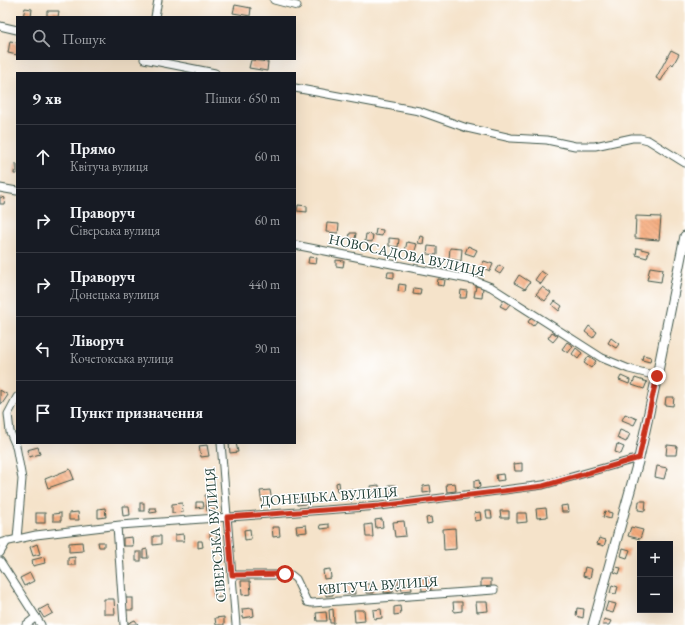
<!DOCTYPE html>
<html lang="uk">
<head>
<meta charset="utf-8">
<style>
	body { margin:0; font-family:"EB Garamond",serif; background:#242831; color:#f1f3f6 }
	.controls { position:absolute; right:12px; bottom:12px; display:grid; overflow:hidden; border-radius:0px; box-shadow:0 4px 16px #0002 }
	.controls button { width:36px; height:36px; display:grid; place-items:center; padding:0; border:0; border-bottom:1px solid #363941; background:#171b24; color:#f1f3f6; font:20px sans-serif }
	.stop { position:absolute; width:12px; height:12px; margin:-9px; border:3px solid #c8321e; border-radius:50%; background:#fff }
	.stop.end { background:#c8321e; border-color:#fff; box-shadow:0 1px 4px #0008 }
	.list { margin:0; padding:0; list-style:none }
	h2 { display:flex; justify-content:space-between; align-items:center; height:52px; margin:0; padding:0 16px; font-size:17px }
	h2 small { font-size:13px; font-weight:400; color:#9ea1a6 }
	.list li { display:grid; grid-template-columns:26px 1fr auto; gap:12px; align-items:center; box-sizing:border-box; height:64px; padding:0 16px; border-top:1px solid #363941 }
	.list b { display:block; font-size:15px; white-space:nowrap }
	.list p { margin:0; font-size:13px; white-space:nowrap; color:#9ea1a6 }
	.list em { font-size:13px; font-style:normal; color:#9ea1a6 }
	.icon { flex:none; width:22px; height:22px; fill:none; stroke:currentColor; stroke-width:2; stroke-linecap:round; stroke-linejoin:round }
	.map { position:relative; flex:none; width:685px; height:625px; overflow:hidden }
	.search { position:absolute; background:#171b24; box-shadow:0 4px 16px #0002; left:16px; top:16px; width:280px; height:44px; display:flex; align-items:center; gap:10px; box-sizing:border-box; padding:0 14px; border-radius:0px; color:#9ea1a6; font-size:15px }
	.panel { position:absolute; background:#171b24; box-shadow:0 4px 16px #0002; left:16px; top:72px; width:280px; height:372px; border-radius:0px }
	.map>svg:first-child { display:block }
	.building { fill:url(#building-back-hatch) }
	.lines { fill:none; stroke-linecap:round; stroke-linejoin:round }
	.minor-casing { stroke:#3f564a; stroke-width:9 }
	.major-casing { stroke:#3f564a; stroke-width:11 }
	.minor { stroke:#fff; stroke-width:7 }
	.major { stroke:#fff; stroke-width:9 }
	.route { stroke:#c8321e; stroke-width:5 }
	.labels { text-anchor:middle; stroke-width:3; stroke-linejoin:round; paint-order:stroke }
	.street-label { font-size:14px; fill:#1f3d34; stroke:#fff }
</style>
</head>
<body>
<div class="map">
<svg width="685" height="625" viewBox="0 0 685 625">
	<defs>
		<pattern id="building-back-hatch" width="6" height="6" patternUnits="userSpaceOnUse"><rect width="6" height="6" fill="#f7ac7e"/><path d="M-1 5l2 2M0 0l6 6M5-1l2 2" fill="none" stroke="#c78d68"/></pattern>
	</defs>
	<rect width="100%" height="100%" fill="#fff"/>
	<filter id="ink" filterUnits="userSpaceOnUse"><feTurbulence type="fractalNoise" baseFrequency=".025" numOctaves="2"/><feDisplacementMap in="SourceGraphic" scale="8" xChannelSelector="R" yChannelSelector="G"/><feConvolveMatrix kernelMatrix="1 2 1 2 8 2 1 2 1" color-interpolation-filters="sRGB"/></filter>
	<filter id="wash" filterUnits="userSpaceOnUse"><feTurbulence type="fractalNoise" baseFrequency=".012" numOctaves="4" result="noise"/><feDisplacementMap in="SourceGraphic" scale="16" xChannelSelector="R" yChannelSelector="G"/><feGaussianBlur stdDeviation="0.9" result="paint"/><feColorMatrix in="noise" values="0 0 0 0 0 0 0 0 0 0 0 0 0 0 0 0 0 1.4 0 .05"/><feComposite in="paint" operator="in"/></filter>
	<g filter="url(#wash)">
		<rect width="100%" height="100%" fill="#f5e3ca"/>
		<g id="blocks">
			<g class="building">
				<path d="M235 5 251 8 250 16 233 13Z"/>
				<path d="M25 8 32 9 31 17H23Z"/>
				<path d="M47 11H59L58 17H47Z"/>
				<path d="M10 41 17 42V55L8 53Z"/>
				<path d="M671 50 679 54 673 65 671 63 661 81 656 78Z"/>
				<path d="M251 60 268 62 267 71 249 68Z"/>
				<path d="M15 164H17V174H14Z"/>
				<path d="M0 197 5 198 4 204H0Z"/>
				<path d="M298 205 307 206V212L297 211Z"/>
				<path d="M636 216 661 217 659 240 635 238Z"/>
				<path d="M327 223 339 224 338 233 326 232Z"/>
				<path d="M376 229 383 230 382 236 375 235Z"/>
				<path d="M350 233H356L355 239H349Z"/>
				<path d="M366 234 373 235 372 242 365 241Z"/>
				<path d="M420 236 424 237 423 244 418 243Z"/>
				<path d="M389 238 399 239 398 247 389 246Z"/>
				<path d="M407 242 417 244 414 254 405 251Z"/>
				<path d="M428 246 437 247V255L427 254Z"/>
				<path d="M468 246 477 250 474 256 465 253Z"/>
				<path d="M450 248 462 249 461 261 449 259Z"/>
				<path d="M637 248 649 251 647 258 636 255Z"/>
				<path d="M309 257 317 258 316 264 308 263Z"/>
				<path d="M336 260 344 261 343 267 336 266Z"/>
				<path d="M484 261 493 264 490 271 481 267Z"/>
				<path d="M499 265 504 268 500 274 495 271Z"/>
				<path d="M650 267 663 269 661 282 647 280Z"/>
				<path d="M541 271 547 275 541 284 535 280Z"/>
				<path d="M388 272H394V278L387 277Z"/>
				<path d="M519 275 530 282 525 289 514 283Z"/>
				<path d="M438 279 445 280 444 286 437 285Z"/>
				<path d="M399 284 406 285 405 292 398 291Z"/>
				<path d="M476 286 483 287 482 298 474 297Z"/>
				<path d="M542 287 551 293 545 301 536 294Z"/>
				<path d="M414 288 421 289 420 295 413 294Z"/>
				<path d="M461 290 467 291 466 298H460Z"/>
				<path d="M504 300 510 304 506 309 500 306Z"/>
				<path d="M555 301 562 306 559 311 552 305Z"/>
				<path d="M532 316 538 320 533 326 528 322Z"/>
				<path d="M589 326 597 332 593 338 585 332Z"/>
				<path d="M552 332 558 336 553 342 548 338Z"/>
				<path d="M611 338 619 344 616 348 608 343Z"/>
				<path d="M567 342 573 346 568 353 562 349Z"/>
				<path d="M576 348 582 353 578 359 572 354Z"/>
				<path d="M643 355 651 357 650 362 642 360Z"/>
				<path d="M589 356 596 361 591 368 584 363Z"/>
				<path d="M621 376 630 380 629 384 619 380Z"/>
				<path d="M635 378 647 382 644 389 632 385Z"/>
				<path d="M0 390 8 395 2 404 0 403Z"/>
				<path d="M666 397H674L673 406 665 405Z"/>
				<path d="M625 414 637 419 634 425 622 420Z"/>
				<path d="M620 430 630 434 626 442 617 438Z"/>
				<path d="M236 443 238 452 230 453 229 444Z"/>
				<path d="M617 444 624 447 621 454 615 452Z"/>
				<path d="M207 445 209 456 201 457 199 446Z"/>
				<path d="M667 445 677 446 676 455H666Z"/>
				<path d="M38 447 40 454 29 457 27 450Z"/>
				<path d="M522 463V471H515L514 464Z"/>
				<path d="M657 466 667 468 664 479 655 477Z"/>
				<path d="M70 469 74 479 48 488 45 479Z"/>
				<path d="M503 474 504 480 497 481 496 475Z"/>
				<path d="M479 480 480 487 474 488V481Z"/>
				<path d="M339 482 340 491 337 492 336 483Z"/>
				<path d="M455 483 456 491 447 492 446 484Z"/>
				<path d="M379 485 380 498H372L371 486Z"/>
				<rect x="389" y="485" width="6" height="8"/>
				<path d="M430 485 431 492 423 493V486Z"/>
				<path d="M353 489 354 499H345V490Z"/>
				<path d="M270 490 272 501 262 502 260 491Z"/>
				<path d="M205 495H215L216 510 207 511Z"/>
				<path d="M305 497 306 504 297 505 296 498Z"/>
				<path d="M639 501H646L645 511 638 510Z"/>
				<path d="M196 502H203L204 507 196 508Z"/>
				<rect x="140" y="503" width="4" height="8"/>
				<path d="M182 503 183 512 172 513V504Z"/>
				<path d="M568 505 569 512H562L561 506Z"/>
				<path d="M122 506H129L130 515 123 516Z"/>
				<path d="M105 508 106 517 98 518V509Z"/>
				<path d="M149 508H156L157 512 150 513Z"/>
				<path d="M546 508 547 517 537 518 536 509Z"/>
				<path d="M486 511H491L492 518H487Z"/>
				<path d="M500 511H509V518H501Z"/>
				<path d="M605 511 612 513 611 519 603 517Z"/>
				<path d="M78 512 79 520H69V513Z"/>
				<path d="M480 512 481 520 475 521 474 513Z"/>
				<rect x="36" y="513" width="9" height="10"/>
				<path d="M61 513V521H53V514Z"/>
				<path d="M517 513H526L527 522 517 523Z"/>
				<path d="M431 517 432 523 427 524 426 518Z"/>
				<path d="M382 519 383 527 376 528 375 520Z"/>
				<path d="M404 521 406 536 395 537 393 522Z"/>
				<path d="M329 524V528L321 529 320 525Z"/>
				<path d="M372 524 373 537H366L365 525Z"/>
				<path d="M306 525 307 532 297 533 296 526Z"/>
				<path d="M272 527H279L280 536 273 537Z"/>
				<path d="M631 527 643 530 640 539 628 536Z"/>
				<path d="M455 528 456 549 444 550 443 529Z"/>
				<path d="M250 529 251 539 245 540 244 530Z"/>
				<path d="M216 532 217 539H210V533Z"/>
				<path d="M183 534 184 541H175V535Z"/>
				<path d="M153 536H161V544L153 545Z"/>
				<path d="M132 537 133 546H123V538Z"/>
				<path d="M599 538 606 540 604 546 597 544Z"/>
				<path d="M198 541H202L203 547 198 548Z"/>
				<path d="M82 542 83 551 69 552V543Z"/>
				<path d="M98 542H104V547H99Z"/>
				<path d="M37 544 40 554 33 556 30 547Z"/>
				<path d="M623 548 630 550 627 558 621 556Z"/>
				<path d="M147 549 148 558H143V550Z"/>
				<rect x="136" y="552" width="5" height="9"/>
				<path d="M44 557 45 563 33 566 32 560Z"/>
				<path d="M75 557V565H68V558Z"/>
				<path d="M585 567 592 569 590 578 583 576Z"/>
				<path d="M616 567 621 568 619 574 614 572Z"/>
				<path d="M330 569 331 578 324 579 323 570Z"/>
				<path d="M30 573 34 581 24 586 20 578Z"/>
				<path d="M430 577 431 590 422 591 421 578Z"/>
				<path d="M396 579H399V590H397Z"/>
				<rect x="481" y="579" width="10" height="8"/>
				<path d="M241 581H250L251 594 242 595Z"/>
				<path d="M344 584H354L355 594H344Z"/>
				<path d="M365 584H374V593H366Z"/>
				<path d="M401 584H411L412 590 402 591Z"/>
				<path d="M333 585V595L326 596V586Z"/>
				<path d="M393 585V592L384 593V586Z"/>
				<path d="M612 585 618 587 616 594 610 593Z"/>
				<path d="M221 588 222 597 214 598 213 589Z"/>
				<rect x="125" y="598" width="8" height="12"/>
				<path d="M104 599H114L115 614H104Z"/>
				<path d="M453 602H462V611L454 612Z"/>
				<path d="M476 602H487L488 611 477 612Z"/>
				<path d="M608 602 616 604 613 613 605 611Z"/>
				<path d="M48 605 53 613 44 618 39 610Z"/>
				<path d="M400 606 401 614 394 615V607Z"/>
				<path d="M253 608 254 616 243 618 242 609Z"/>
				<path d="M577 608 584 609 583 618 576 616Z"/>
				<path d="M333 609 334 623H330L329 610Z"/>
				<path d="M381 609 382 618 374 619 373 610Z"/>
				<path d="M354 610H364L365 621 355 622Z"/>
				<path d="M326 612 327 621H317L316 613Z"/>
				<path d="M224 617V625H216L215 618Z"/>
				<path d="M604 619 611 621 609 625H603Z"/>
				<path d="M135 620 138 624 124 625Z"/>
			</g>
		</g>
	</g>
	<g filter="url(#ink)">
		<use href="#blocks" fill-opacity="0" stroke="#3f564a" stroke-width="1"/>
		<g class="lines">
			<defs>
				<g id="minor">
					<path d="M274 0 297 6"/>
					<path d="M155 17 158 0"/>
					<path d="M0 26 17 30"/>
					<path d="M144 59 215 73"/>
					<path d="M295 88 419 111 467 128 511 138 547 140 575 146H595L632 138H640L648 140 685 163"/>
					<path d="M0 188 17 191"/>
					<path d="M295 245 473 280 491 287 602 358 629 369 657 376"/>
					<path d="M17 397 8 414 10 432 16 446 22 479 17 539"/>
					<path d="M221 443 236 625"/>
					<path d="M117 526 124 625"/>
					<path d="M0 543 36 535 120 525 380 506 543 485 639 458"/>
					<path d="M0 553 7 541"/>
					<path d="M0 561 41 625"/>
					<path d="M232 575H291L296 579 307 602 312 603 494 590"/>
					<path d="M26 625 36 617"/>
				</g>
				<path id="major" d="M593 625 639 458 657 376 685 236"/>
			</defs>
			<use href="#minor" class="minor-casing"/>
			<use href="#major" class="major-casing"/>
			<use href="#minor" class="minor"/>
			<use href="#major" class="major"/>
		</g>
	</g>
	<g class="lines" filter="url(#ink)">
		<path class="route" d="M285 574 232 575 227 517 380 506 543 486 639 458 657 376"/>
	</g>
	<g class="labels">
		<g class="street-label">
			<text transform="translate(407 255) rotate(12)" y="5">НОВОСАДОВА ВУЛИЦЯ</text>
			<text transform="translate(329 496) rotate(-4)" y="5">ДОНЕЦЬКА ВУЛИЦЯ</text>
			<text transform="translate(215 535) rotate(-95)" y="5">СІВЕРСЬКА ВУЛИЦЯ</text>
			<text transform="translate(378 585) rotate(-4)" y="5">КВІТУЧА ВУЛИЦЯ</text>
		</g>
	</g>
</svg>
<div class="controls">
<button>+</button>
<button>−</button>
</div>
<div class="stop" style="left:285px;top:574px"></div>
<div class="stop end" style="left:657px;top:376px"></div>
<div class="search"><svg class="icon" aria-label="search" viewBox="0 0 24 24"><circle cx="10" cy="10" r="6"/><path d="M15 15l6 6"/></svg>Пошук</div>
<section class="panel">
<h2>9 хв<small>Пішки · 650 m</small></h2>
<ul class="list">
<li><svg class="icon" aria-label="ahead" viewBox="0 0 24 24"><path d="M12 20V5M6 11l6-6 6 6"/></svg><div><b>Прямо</b><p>Квітуча вулиця</p></div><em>60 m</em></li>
<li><svg class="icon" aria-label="right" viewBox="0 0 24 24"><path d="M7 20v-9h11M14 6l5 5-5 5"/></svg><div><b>Праворуч</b><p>Сіверська вулиця</p></div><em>60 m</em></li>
<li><svg class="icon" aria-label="right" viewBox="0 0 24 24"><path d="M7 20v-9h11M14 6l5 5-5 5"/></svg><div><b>Праворуч</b><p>Донецька вулиця</p></div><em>440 m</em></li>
<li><svg class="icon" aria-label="left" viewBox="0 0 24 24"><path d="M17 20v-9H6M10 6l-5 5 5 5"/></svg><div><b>Ліворуч</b><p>Кочетокська вулиця</p></div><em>90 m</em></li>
<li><svg class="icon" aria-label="arrive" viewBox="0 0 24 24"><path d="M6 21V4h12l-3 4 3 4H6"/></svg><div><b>Пункт призначення</b></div></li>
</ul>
</section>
</div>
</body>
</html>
